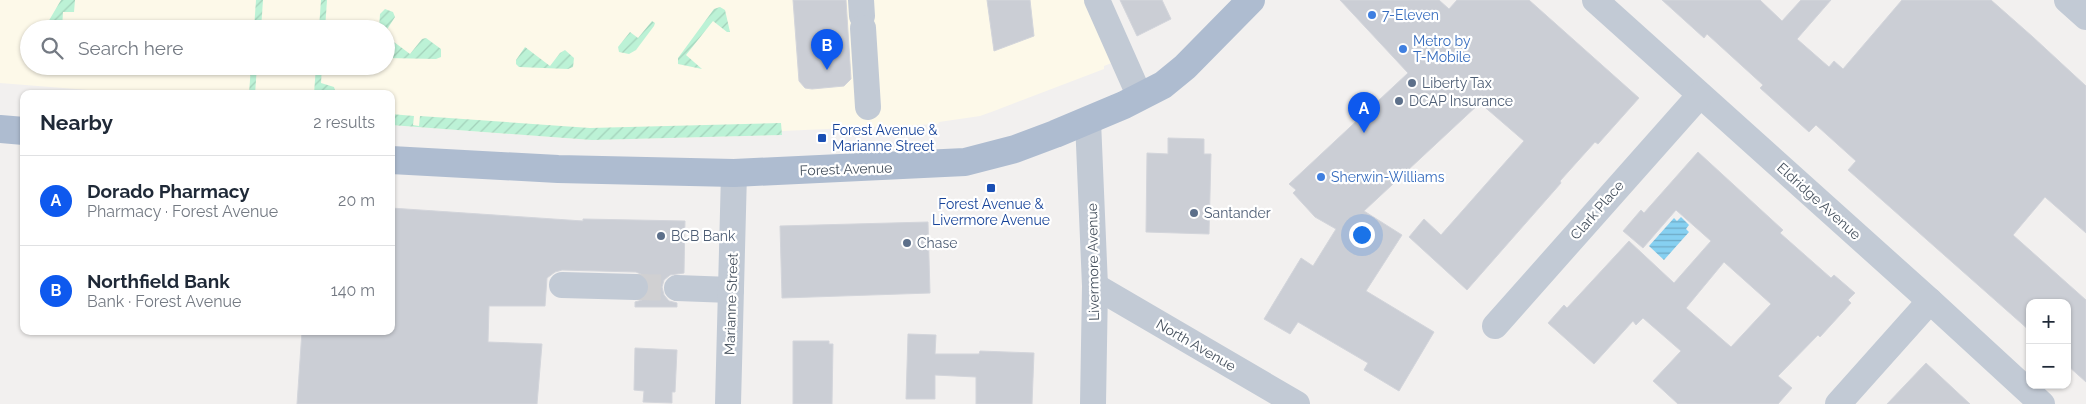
<!DOCTYPE html>
<html lang="en">
<head>
<meta charset="utf-8">
<style>
	body { margin:0; font-family:Raleway,sans-serif; background:#f6f6f7; color:#1f2937 }
	.controls { position:absolute; right:15px; bottom:15px; display:grid; overflow:hidden; border-radius:10px; box-shadow:0 1px 4px #0004 }
	.controls button { width:45px; height:45px; display:grid; place-items:center; padding:0; border:0; border-bottom:1px solid #e0e1e3; background:#fff; color:#1f2937; font:25px sans-serif }
	.you { position:absolute; left:1361px; top:234px; width:18px; height:18px; margin:-12px; border:4px solid #fff; border-radius:50%; background:#1a73e8; box-shadow:0 0 0 8px #1a73e833 }
	.badge { display:grid; place-items:center; width:32px; height:32px; border-radius:50%; background:#0e59ee; color:#fff; font-size:16px; font-weight:700 }
	.pin { position:absolute; translate:-50% -41px; filter:drop-shadow(0 1px 2px #0008) }
	.pin::after { content:''; position:absolute; top:26px; width:18px; height:15px; background:inherit; clip-path:polygon(0 0,100% 0,50% 100%) }
	.list { margin:0; padding:0; list-style:none }
	h2 { display:flex; justify-content:space-between; align-items:center; height:65px; margin:0; padding:0 20px; font-size:21px }
	h2 small { font-size:16px; font-weight:400; color:#747a83 }
	.list li { display:grid; grid-template-columns:32px 1fr auto; gap:15px; align-items:center; box-sizing:border-box; height:90px; padding:0 20px; border-top:1px solid #e0e1e3 }
	.list b { display:block; font-size:19px; white-space:nowrap }
	.list p { margin:0; font-size:16px; white-space:nowrap; color:#747a83 }
	.list em { font-size:16px; font-style:normal; color:#747a83 }
	.icon { flex:none; width:28px; height:28px; fill:none; stroke:currentColor; stroke-width:2; stroke-linecap:round; stroke-linejoin:round }
	.map { position:relative; flex:none; width:2086px; height:404px; overflow:hidden }
	.search { position:absolute; background:#fff; box-shadow:0 1px 4px #0004; left:20px; top:20px; width:375px; height:55px; display:flex; align-items:center; gap:12px; box-sizing:border-box; padding:0 18px; border-radius:28px; color:#747a83; font-size:19px }
	.panel { position:absolute; background:#fff; box-shadow:0 1px 4px #0004; left:20px; top:90px; width:375px; height:245px; border-radius:10px }
	.map>svg:first-child { display:block }
	.commercial { fill:#fdf9e9; fill-rule:evenodd }
	.garden { fill:url(#garden-furrows) }
	.water { fill:url(#water-rules) }
	.building { fill:#cbced5; stroke:#d3d5db; fill-rule:evenodd }
	.lines { fill:none; stroke-linecap:round; stroke-linejoin:round }
	.minor-tunnel { stroke:#d0d0d2; stroke-width:26; stroke-dasharray:26 13; stroke-linecap:butt }
	.minor { stroke:#c2cad5; stroke-width:26 }
	.major { stroke:#aebcd0; stroke-width:28 }
	.shop-dot { fill:#3f7fe0; stroke:#fff; stroke-width:2 }
	.service-dot { fill:#5c6f8a; stroke:#fff; stroke-width:2 }
	.transit-dot { fill:#1a4fb4; stroke:#fff; stroke-width:2 }
	.labels { text-anchor:middle; stroke-width:4.5; stroke-linejoin:round; paint-order:stroke }
	.shop-label { font-size:14px; fill:#366cbe; stroke:#fff; text-anchor:start }
	.service-label { font-size:14px; fill:#4e5e75; stroke:#fff; text-anchor:start }
	.transit-label { font-size:14px; fill:#164399; stroke:#fff; text-anchor:start }
	.street-label { font-size:14px; fill:#46515e; stroke:#fff }
</style>
</head>
<body>
<div class="map">
<svg width="2086" height="404" viewBox="0 0 2086 404">
	<defs>
		<pattern id="garden-furrows" width="10" height="10" patternUnits="userSpaceOnUse" patternTransform="scale(1.25)"><rect width="10" height="10" fill="#bcf2d6"/><path d="M-1 1l2-2M0 10L10 0M9 11l2-2" fill="none" stroke="#a3d1ba"/></pattern>
		<pattern id="water-rules" width="6" height="5" patternUnits="userSpaceOnUse" patternTransform="scale(1.25)"><rect width="6" height="5" fill="#86d0f1"/><path d="M0 2.5h6" fill="none" stroke="#6fabc6"/></pattern>
	</defs>
	<rect width="100%" height="100%" fill="#f2f0ef"/>
	<path class="commercial" d="M0 0H1085L1114 62 1104 66V69L994 111 980 116 939 122 938 124 782 131V135L592 140 391 125V94H139L0 83ZM29 29H386V66H29Z"/>
	<g class="garden">
		<path d="M61 0H75L74 12H63L62 29H44Z"/>
		<path d="M256 0H263L261 29H254Z"/>
		<path d="M321 0H327L325 29H319Z"/>
		<path d="M720 7 725 10 730 32H727L713 21 686 55 702 69 678 64V58L714 9Z"/>
		<path d="M385 9 393 12 395 17 386 31V29H379L380 14Z"/>
		<path d="M652 21 655 23 654 26 636 50 629 54 619 52 618 47 630 32 638 38Z"/>
		<path d="M386 36 410 54 422 39 426 38 441 49V57L436 59 386 58Z"/>
		<path d="M525 47 550 66 560 53 565 50 574 58 573 67 568 69 519 67 516 64V60Z"/>
		<path d="M251 66H257L255 94H249Z"/>
		<path d="M316 66H322L321 83 334 87 336 94H314Z"/>
		<path d="M391 114 414 116 413 125 419 126 420 116 590 128 781 123 782 135 592 140 391 125Z"/>
	</g>
	<path class="water" d="M1681 217 1689 225 1686 229 1689 232 1664 260 1649 246 1674 218 1677 221Z"/>
	<g class="building">
		<path d="M793 0H846L851 79 844 86 812 89 805 88 799 81Z"/>
		<path d="M987 0H1030L1034 36 994 51Z"/>
		<path d="M1120 0H1162L1171 19 1137 36Z"/>
		<path d="M1340 0H1439L1449 9 1457 0H1529L1639 98 1598 144 1595 142 1560 181 1561 183 1467 290 1409 237 1424 219 1441 235 1524 141 1480 103 1364 211 1402 235 1366 291 1434 332 1399 391 1364 370 1368 363 1298 322 1290 334 1264 319 1301 258 1313 266 1336 229 1315 217 1293 193 1296 190 1289 184 1408 73Z"/>
		<path d="M1662 0H1760L1782 21 1801 0H1831L1797 39 1829 67 1834 61 1843 69 1902 0H1991L2033 37 2086 86V233L2045 197 2013 235 2086 300V382L2067 365V303H2030V331L1848 170 1856 161 1816 125 1809 132 1760 88 1763 85 1707 34 1704 38Z"/>
		<path d="M1168 138 1204 139V154H1211L1209 234 1146 232 1147 153 1168 154Z"/>
		<path d="M1698 152 1783 230 1780 233 1831 278 1834 275 1855 293 1848 300 1851 303 1820 337 1818 335 1778 376 1792 388 1778 404H1678L1653 381 1681 351 1643 318 1636 325 1633 321 1594 364 1548 323 1564 305 1567 308 1629 241 1674 283 1711 241 1676 210 1643 248 1623 231 1641 210 1644 213ZM1724 262 1771 304 1731 347 1686 308Z"/>
		<path d="M391 208 583 221V219L685 221 684 273 670 275 664 280 662 287 664 295 669 301 677 303V307H635V302L642 300 647 295 650 287 648 280 643 275 636 272 562 270 555 272 547 278 545 306H489L488 342 542 344 537 404H297L302 331H391Z"/>
		<path d="M928 222 930 293 782 298 780 226Z"/>
		<path d="M908 334 936 335 935 354H979L980 351 1034 353 1032 404H976V377L935 375V399H906Z"/>
		<path d="M793 341H829V344H833L832 404H793Z"/>
		<path d="M635 348 677 350 675 392H672V403L643 402 644 391 634 390Z"/>
		<path d="M1926 363 1970 404H1887Z"/>
	</g>
	<g class="lines">
		<path class="minor-tunnel" d="M635 287 677 288"/>
		<g class="minor">
			<path d="M861 0 862 16"/>
			<path d="M1097 0 1140 97"/>
			<path d="M1595 0 1930 301 2042 404"/>
			<path d="M2067 0 2086 17"/>
			<path d="M863 28 868 107"/>
			<path d="M1088 121 1095 286 1093 404"/>
			<path d="M562 285 635 287"/>
			<path d="M1095 286 1297 404"/>
			<path d="M677 288 731 290"/>
			<path d="M1495 326 1700 95"/>
			<path d="M728 404 734 173"/>
			<path d="M1838 404 1930 301"/>
		</g>
		<g class="major">
			<path d="M0 129 24 131"/>
			<path d="M391 160 558 169 734 173 965 162 1015 149 1055 134 1124 105 1163 85 1185 67 1251 0"/>
		</g>
	</g>
	<g class="shop-dot">
		<circle cx="1372" cy="15" r="5"/>
		<circle cx="1403" cy="49" r="5"/>
		<circle cx="1321" cy="177" r="5"/>
	</g>
	<g class="service-dot">
		<circle cx="1412" cy="83" r="5"/>
		<circle cx="1399" cy="101" r="5"/>
		<circle cx="1194" cy="213" r="5"/>
		<circle cx="661" cy="236" r="5"/>
		<circle cx="907" cy="243" r="5"/>
	</g>
	<g class="transit-dot">
		<rect x="817" y="133" width="10" height="10" rx="2.5"/>
		<rect x="986" y="183" width="10" height="10" rx="2.5"/>
	</g>
	<g class="labels">
		<g class="shop-label">
			<text x="1382" y="20">7-Eleven</text>
			<text x="1413" y="46">Metro by<tspan x="1413" dy="16">T-Mobile</tspan></text>
			<text x="1331" y="182">Sherwin-Williams</text>
		</g>
		<g class="service-label">
			<text x="1422" y="88">Liberty Tax</text>
			<text x="1409" y="106">DCAP Insurance</text>
			<text x="1204" y="218">Santander</text>
			<text x="671" y="241">BCB Bank</text>
			<text x="917" y="248">Chase</text>
		</g>
		<g class="transit-label">
			<text x="832" y="135">Forest Avenue &amp;<tspan x="832" dy="16">Marianne Street</tspan></text>
			<text x="991" y="209" text-anchor="middle">Forest Avenue &amp;<tspan x="991" dy="16">Livermore Avenue</tspan></text>
		</g>
		<g class="street-label">
			<text transform="translate(846 169) rotate(-2)" y="5">Forest Avenue</text>
			<text transform="translate(1819 201) rotate(42)" y="5">Eldridge Avenue</text>
			<text transform="translate(1597 210) rotate(-49)" y="5">Clark Place</text>
			<text transform="translate(1093 262) rotate(-91)" y="5">Livermore Avenue</text>
			<text transform="translate(731 304) rotate(-88)" y="5">Marianne Street</text>
			<text transform="translate(1196 345) rotate(30)" y="5">North Avenue</text>
		</g>
	</g>
</svg>
<div class="controls">
<button>+</button>
<button>−</button>
</div>
<div class="you"></div>
<div class="pin badge" style="left:1364px;top:133px">A</div>
<div class="pin badge" style="left:827px;top:70px">B</div>
<div class="search"><svg class="icon" aria-label="search" viewBox="0 0 24 24"><circle cx="10" cy="10" r="6"/><path d="M15 15l6 6"/></svg>Search here</div>
<section class="panel">
<h2>Nearby<small>2 results</small></h2>
<ul class="list">
<li><span class="badge">A</span><div><b>Dorado Pharmacy</b><p>Pharmacy · Forest Avenue</p></div><em>20 m</em></li>
<li><span class="badge">B</span><div><b>Northfield Bank</b><p>Bank · Forest Avenue</p></div><em>140 m</em></li>
</ul>
</section>
</div>
</body>
</html>
